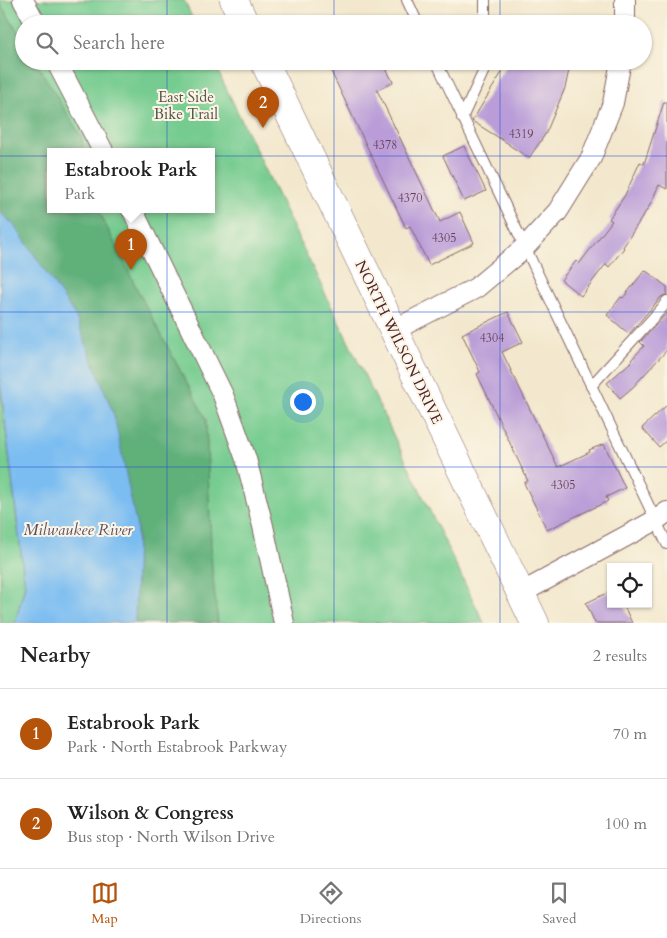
<!DOCTYPE html>
<html lang="en">
<head>
<meta charset="utf-8">
<style>
	body { margin:0; font-family:Cardo,serif; background:#f6f6f6; color:#222 }
	.controls { position:absolute; right:15px; bottom:15px; display:grid; overflow:hidden; border-radius:0px; box-shadow:0 1px 4px #0004 }
	.controls button { width:45px; height:45px; display:grid; place-items:center; padding:0; border:0; border-bottom:1px solid #e0e0e0; background:#fff; color:#222; font:25px sans-serif }
	.you { position:absolute; left:302px; top:401px; width:18px; height:18px; margin:-12px; border:4px solid #fff; border-radius:50%; background:#1a73e8; box-shadow:0 0 0 8px #1a73e833 }
	.badge { display:grid; place-items:center; width:32px; height:32px; border-radius:50%; background:#b45309; color:#fff; font-size:16px; font-weight:700 }
	.pin { position:absolute; translate:-50% -41px; filter:drop-shadow(0 1px 2px #0008) }
	.pin::after { content:''; position:absolute; top:26px; width:18px; height:15px; background:inherit; clip-path:polygon(0 0,100% 0,50% 100%) }
	.popup { position:absolute; left:47px; top:148px; width:168px; height:65px; box-sizing:border-box; display:grid; place-content:center; border-radius:0px; background:#fff; filter:drop-shadow(0 1px 4px #0005); font-size:16px; white-space:nowrap; color:#767676 }
	.popup b { font-size:19px; color:#222 }
	.popup::after { content:''; position:absolute; left:50%; top:100%; margin-left:-10px; border:10px solid transparent; border-top-color:#fff }
	.list { margin:0; padding:0; list-style:none }
	h2 { display:flex; justify-content:space-between; align-items:center; height:65px; margin:0; padding:0 20px; font-size:21px }
	h2 small { font-size:16px; font-weight:400; color:#767676 }
	.list li { display:grid; grid-template-columns:32px 1fr auto; gap:15px; align-items:center; box-sizing:border-box; height:90px; padding:0 20px; border-top:1px solid #e0e0e0 }
	.list b { display:block; font-size:19px; white-space:nowrap }
	.list p { margin:0; font-size:16px; white-space:nowrap; color:#767676 }
	.list em { font-size:16px; font-style:normal; color:#767676 }
	.icon { flex:none; width:28px; height:28px; fill:none; stroke:currentColor; stroke-width:2; stroke-linecap:round; stroke-linejoin:round }
	.map { position:relative; flex:none; width:667px; height:623px; overflow:hidden }
	.search { position:absolute; background:#fff; box-shadow:0 1px 4px #0004; left:15px; right:15px; top:15px; height:55px; display:flex; align-items:center; gap:12px; box-sizing:border-box; padding:0 18px; border-radius:28px; color:#767676; font-size:19px }
	.sheet { height:245px; background:#fff }
	nav { display:flex; justify-content:space-around; align-items:center; box-sizing:border-box; height:70px; border-top:1px solid #e0e0e0; background:#fff; font-size:14px; color:#767676 }
	nav a { display:grid; justify-items:center; gap:2px }
	nav .on { color:#b45309 }
	.map>svg:first-child { display:block }
	.green { fill:#76cc90; stroke:#60765e; fill-rule:evenodd }
	.forest { fill:#60b07a; stroke:#556852 }
	.water { fill:#7bbdf1; stroke:#626e8e }
	.building { fill:#ba9dd8 }
	.lines { fill:none; stroke-linecap:round; stroke-linejoin:round }
	.lane-casing { stroke:#856564; stroke-width:12 }
	.street-casing { stroke:#856564; stroke-width:22 }
	.secondary-casing { stroke:#856564; stroke-width:29 }
	.lane { stroke:#fff; stroke-width:10 }
	.street { stroke:#fff; stroke-width:20 }
	.secondary { stroke:#fff; stroke-width:28 }
	.grid { fill:none; stroke:#1d4ed8; stroke-width:1; stroke-opacity:0.55 }
	.labels { text-anchor:middle; stroke-width:4; stroke-linejoin:round; paint-order:stroke }
	.number-label { font-size:12px; fill:#663e56 }
	.park-label { font-size:15px; fill:#575349; stroke:#fcf5e5 }
	.street-label { font-size:15px; fill:#4a1f2b; stroke:#fcf5e5 }
	.water-label { font-size:16px; font-style:italic; fill:#594e66; stroke:#fcf5e5 }
</style>
</head>
<body>
<div class="map">
<svg width="667" height="623" viewBox="0 0 667 623">
	<rect width="100%" height="100%" fill="#fcf5e5"/>
	<filter id="ink" filterUnits="userSpaceOnUse"><feTurbulence type="fractalNoise" baseFrequency=".02" numOctaves="2"/><feDisplacementMap in="SourceGraphic" scale="10" xChannelSelector="R" yChannelSelector="G"/><feConvolveMatrix kernelMatrix="1 2 1 2 8 2 1 2 1" color-interpolation-filters="sRGB"/></filter>
	<filter id="wash" filterUnits="userSpaceOnUse"><feTurbulence type="fractalNoise" baseFrequency=".0096" numOctaves="4" result="noise"/><feDisplacementMap in="SourceGraphic" scale="20" xChannelSelector="R" yChannelSelector="G"/><feGaussianBlur stdDeviation="1.12" result="paint"/><feColorMatrix in="noise" values="0 0 0 0 0 0 0 0 0 0 0 0 0 0 0 0 0 1.4 0 .05"/><feComposite in="paint" operator="in"/></filter>
	<g filter="url(#wash)">
		<rect width="100%" height="100%" fill="#f3e8cd"/>
		<g class="green">
			<path d="M0 0H184L195 24H24V61H213L484 623H135L137 528 15 226 0 212ZM51 151H211V209H51Z"/>
			<path d="M0 380 25 586 15 623H0Z"/>
		</g>
		<path class="forest" d="M0 3 24 42V61H35L82 138 83 151H51V209H98L139 293 206 419 212 569 218 623H135L137 528 15 226 0 212Z"/>
		<path class="water" d="M0 212 15 226 75 315 114 415 137 528 135 623H15L25 586 0 380Z"/>
		<g id="blocks">
			<g class="building">
				<path d="M326 61H382L393 82 377 90 440 222 460 212 474 243 429 265 410 226 406 228Z"/>
				<path d="M509 61H571L565 88 546 133 529 158 509 145V144L472 121Z"/>
				<path d="M664 102H667V189L659 185 650 205 623 247 624 248 609 267 606 264 581 296 561 280 576 261 579 264 612 221 609 219 625 195 640 162 644 164Z"/>
				<path d="M464 146 486 191 464 201 443 156Z"/>
				<path d="M645 270 667 287V294L661 297 629 334 607 315 621 297 623 298Z"/>
				<path d="M508 312 523 342 502 352 558 467 590 452 589 450 604 444 625 488 606 497 608 501 547 530 524 483 528 481 477 374 480 372 462 334Z"/>
				<path d="M667 313V350L633 387 620 398 607 383 632 361 631 360 644 346 640 342Z"/>
				<path d="M667 405V440L659 447 642 428Z"/>
				<path d="M611 591V604H623L632 623H595L586 603Z"/>
			</g>
		</g>
	</g>
	<g filter="url(#ink)">
		<use href="#blocks" fill-opacity="0" stroke="#856564" stroke-width="1"/>
		<g class="lines">
			<defs>
				<g id="lane">
					<path d="M407 0 418 24"/>
					<path d="M485 24V0"/>
					<path d="M436 61 667 544"/>
					<path d="M462 118 485 68V61"/>
					<path d="M591 386 662 308 667 301"/>
				</g>
				<g id="street">
					<path d="M23 0 36 24"/>
					<path d="M625 24V0"/>
					<path d="M56 61 103 151"/>
					<path d="M132 209 223 395 246 459 263 526 284 623"/>
					<path d="M394 330 476 288 525 247 558 211 591 158 613 103 621 61"/>
					<path d="M521 593 656 520 667 512"/>
				</g>
				<g id="secondary">
					<path d="M234 0 245 24"/>
					<path d="M264 61 535 623"/>
				</g>
			</defs>
			<use href="#lane" class="lane-casing"/>
			<use href="#street" class="street-casing"/>
			<use href="#secondary" class="secondary-casing"/>
			<use href="#lane" class="lane"/>
			<use href="#street" class="street"/>
			<use href="#secondary" class="secondary"/>
		</g>
	</g>
	<path class="grid" d="M167 0V24M334 0V24M500 0V24M167 61V623M334 61V623M500 61V623M0 156H667M0 312H667M0 467H667"/>
	<g class="labels">
		<g class="number-label">
			<text x="521" y="138">4319</text>
			<text x="385" y="149">4378</text>
			<text x="410" y="202">4370</text>
			<text x="444" y="242">4305</text>
			<text x="492" y="342">4304</text>
			<text x="563" y="489">4305</text>
		</g>
		<g class="park-label">
			<text x="186" y="102">East Side<tspan x="186" dy="17">Bike Trail</tspan></text>
		</g>
		<g class="street-label">
			<text transform="translate(399 342) rotate(64)" y="5">NORTH WILSON DRIVE</text>
		</g>
		<g class="water-label">
			<text x="78" y="535">Milwaukee River</text>
		</g>
	</g>
</svg>
<div class="controls">
<button><svg class="icon" aria-label="locate" viewBox="0 0 24 24"><circle cx="12" cy="12" r="6"/><path d="M12 2v4M12 18v4M2 12h4M18 12h4"/></svg></button>
</div>
<div class="you"></div>
<div class="pin badge" style="left:131px;top:270px">1</div>
<div class="popup"><b>Estabrook Park</b>Park</div>
<div class="pin badge" style="left:263px;top:128px">2</div>
<div class="search"><svg class="icon" aria-label="search" viewBox="0 0 24 24"><circle cx="10" cy="10" r="6"/><path d="M15 15l6 6"/></svg>Search here</div>
</div>
<section class="sheet">
<h2>Nearby<small>2 results</small></h2>
<ul class="list">
<li><span class="badge">1</span><div><b>Estabrook Park</b><p>Park · North Estabrook Parkway</p></div><em>70 m</em></li>
<li><span class="badge">2</span><div><b>Wilson &amp; Congress</b><p>Bus stop · North Wilson Drive</p></div><em>100 m</em></li>
</ul>
</section>
<nav>
<a class="on"><svg class="icon" aria-label="map" viewBox="0 0 24 24"><path d="M3 6l6-2 6 2 6-2v14l-6 2-6-2-6 2zM9 4v14M15 6v14"/></svg>Map</a>
<a><svg class="icon" aria-label="directions" viewBox="0 0 24 24"><path d="M12 3l9 9-9 9-9-9zM9 14v-3h6M13 9l2 2-2 2"/></svg>Directions</a>
<a><svg class="icon" aria-label="saved" viewBox="0 0 24 24"><path d="M7 4h10v16l-5-4-5 4z"/></svg>Saved</a>
</nav>
</body>
</html>
